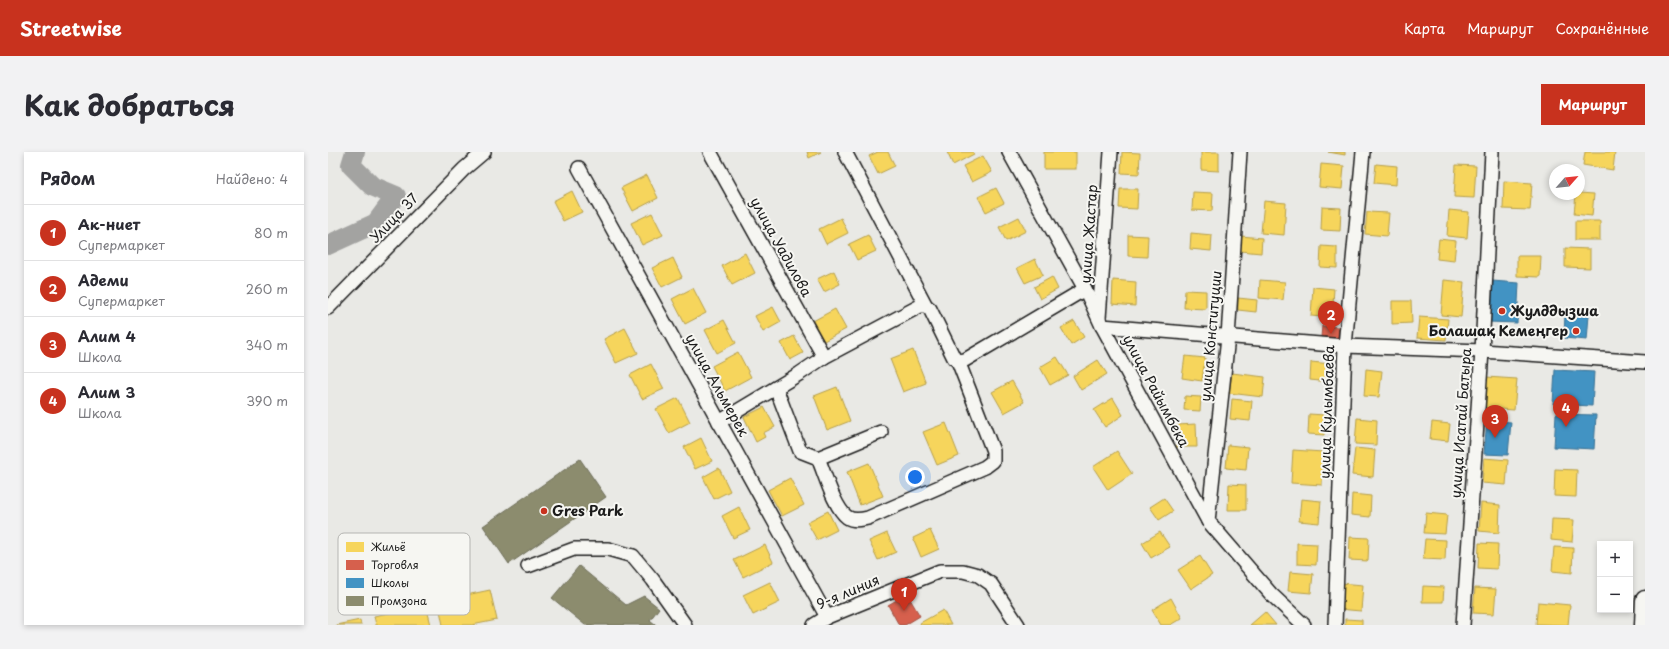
<!DOCTYPE html>
<html lang="ru">
<head>
<meta charset="utf-8">
<style>
	body { margin:0; font-family:"Playpen Sans",sans-serif; background:#f2f2f3; color:#2b2b33 }
	.controls { position:absolute; right:12px; bottom:12px; display:grid; overflow:hidden; border-radius:0px; box-shadow:0 2px 6px #0003 }
	.controls button { width:36px; height:36px; display:grid; place-items:center; padding:0; border:0; border-bottom:1px solid #e1e1e2; background:#fff; color:#2b2b33; font:20px sans-serif }
	.compass { position:absolute; left:1221px; top:12px; width:36px; height:36px; border-radius:50%; background:#fff; box-shadow:0 2px 6px #0003; rotate:63deg }
	.you { position:absolute; left:587px; top:325px; width:14px; height:14px; margin:-10px; border:3px solid #fff; border-radius:50%; background:#1a73e8; box-shadow:0 0 0 6px #1a73e833 }
	.badge { display:grid; place-items:center; width:26px; height:26px; border-radius:50%; background:#c8321e; color:#fff; font-size:13px; font-weight:700 }
	.pin { position:absolute; translate:-50% -33px; filter:drop-shadow(0 1px 2px #0008) }
	.pin::after { content:''; position:absolute; top:21px; width:14px; height:12px; background:inherit; clip-path:polygon(0 0,100% 0,50% 100%) }
	.list { margin:0; padding:0; list-style:none }
	h2 { display:flex; justify-content:space-between; align-items:center; height:52px; margin:0; padding:0 16px; font-size:17px }
	h2 small { font-size:13px; font-weight:400; color:#7c7c81 }
	.list li { display:grid; grid-template-columns:26px 1fr auto; gap:12px; align-items:center; box-sizing:border-box; height:56px; padding:0 16px; border-top:1px solid #e1e1e2 }
	.list b { display:block; font-size:15px; white-space:nowrap }
	.list p { margin:0; font-size:13px; white-space:nowrap; color:#7c7c81 }
	.list em { font-size:13px; font-style:normal; color:#7c7c81 }
	.map { position:relative; flex:none; width:1317px; height:473px; overflow:hidden; border-radius:0px }
	header { display:flex; align-items:center; gap:24px; box-sizing:border-box; height:56px; padding:0 20px; background:#c8321e; color:#fff }
	header strong { font-size:19px }
	nav { display:flex; gap:22px; margin-inline-start:auto; font-size:14px }
	.intro { display:flex; align-items:center; justify-content:space-between; box-sizing:border-box; height:96px; padding:0 24px }
	h1 { margin:0; font-size:28px }
	.button { padding:10px 18px; border-radius:0px; background:#c8321e; color:#fff; font-size:14px; font-weight:700 }
	main { display:flex; gap:24px; padding:0 24px }
	aside { flex:1; background:#fff; border-radius:0px; box-shadow:0 2px 6px #0003 }
	.map>svg:first-child { display:block }
	.homes { fill:#f6d55c; stroke:#b59e49 }
	.shops { fill:#d6604d; stroke:#9e4c3e }
	.schools { fill:#4393c3; stroke:#376f91 }
	.industry { fill:#8c8c6e; stroke:#6a6a55 }
	.lines { fill:none; stroke-linecap:round; stroke-linejoin:round }
	.river { stroke:#a3a3a1; stroke-width:20 }
	.street-casing { stroke:#1c1c1c; stroke-width:16 }
	.secondary-casing { stroke:#1c1c1c; stroke-width:21 }
	.street { stroke:#f6f6f2; stroke-width:13 }
	.secondary { stroke:#f6f6f2; stroke-width:18 }
	.poi-dot { fill:#c8321e; stroke:#f6f6f2; stroke-width:1.5 }
	.labels { text-anchor:middle; stroke-width:4; stroke-linejoin:round; paint-order:stroke }
	.street-label { font-size:14px; fill:#1c1c1c; stroke:#f6f6f2 }
	.poi-label { font-size:14px; font-weight:bold; fill:#1c1c1c; stroke:#f6f6f2; text-anchor:start }
	.key { fill:#f6f6f2; stroke:#b5b5b2; stroke-width:1 }
	.key-label { font-size:11px; fill:#1c1c1c }
</style>
</head>
<body>
<header>
<strong>Streetwise</strong>
<nav><a>Карта</a><a>Маршрут</a><a>Сохранённые</a></nav>
</header>
<div class="intro"><h1>Как добраться</h1><a class="button">Маршрут</a></div>
<main>
<aside>
<h2>Рядом<small>Найдено: 4</small></h2>
<ul class="list">
<li><span class="badge">1</span><div><b>Ак-ниет</b><p>Супермаркет</p></div><em>80 m</em></li>
<li><span class="badge">2</span><div><b>Адеми</b><p>Супермаркет</p></div><em>260 m</em></li>
<li><span class="badge">3</span><div><b>Алим 4</b><p>Школа</p></div><em>340 m</em></li>
<li><span class="badge">4</span><div><b>Алим 3</b><p>Школа</p></div><em>390 m</em></li>
</ul>
</aside>
<div class="map">
<svg width="1317" height="473" viewBox="0 0 1317 473">
	<rect width="100%" height="100%" fill="#e9e9e5"/>
	<filter id="ink" filterUnits="userSpaceOnUse"><feTurbulence type="fractalNoise" baseFrequency=".025" numOctaves="2"/><feDisplacementMap in="SourceGraphic" scale="8" xChannelSelector="R" yChannelSelector="G"/><feConvolveMatrix kernelMatrix="1 2 1 2 8 2 1 2 1" color-interpolation-filters="sRGB"/></filter>
	<g filter="url(#ink)">
		<g class="homes">
			<path d="M479 0H493L481 6Z"/>
			<path d="M550 0H560L567 14 550 22 541 4Z"/>
			<path d="M619 0H645L646 2 625 13Z"/>
			<rect x="716" y="0" width="32" height="17"/>
			<path d="M794 0 812 1 811 22 793 21Z"/>
			<path d="M873 0H891V19L873 18Z"/>
			<path d="M1000 0H1017V3Z"/>
			<path d="M1257 0H1287L1285 18 1255 13Z"/>
			<path d="M655 4 664 20 644 30 635 14Z"/>
			<path d="M993 12 1016 14 1014 37 991 35Z"/>
			<path d="M1048 12 1069 14 1068 33 1046 31Z"/>
			<path d="M1128 13 1148 14 1146 46 1126 45Z"/>
			<path d="M319 23 330 46 305 59 293 36Z"/>
			<path d="M1176 29 1204 31 1202 58 1175 57Z"/>
			<path d="M668 36 676 51 658 60 650 45Z"/>
			<path d="M792 37H810L809 57 791 56Z"/>
			<path d="M244 39 254 60 235 69 225 49Z"/>
			<path d="M865 40 885 41 884 59 864 58Z"/>
			<path d="M1251 41 1266 42 1264 64 1246 62 1248 42Z"/>
			<path d="M936 49 958 51 956 83 933 81Z"/>
			<path d="M994 55 1013 56 1012 79 993 78Z"/>
			<path d="M1121 58 1141 60 1139 86 1119 84Z"/>
			<path d="M1039 60 1061 61 1059 84 1037 82Z"/>
			<path d="M324 61 335 83 314 93 303 71Z"/>
			<path d="M691 65 698 79 678 89 671 75Z"/>
			<path d="M513 66 520 81 498 92 491 77Z"/>
			<rect x="1247" y="69" width="25" height="19"/>
			<path d="M863 81 884 83 883 99 862 97Z"/>
			<path d="M540 83 548 99 529 108 521 92Z"/>
			<path d="M800 83 820 84 819 105 800 104Z"/>
			<path d="M913 84 934 86 933 101 912 99Z"/>
			<path d="M1111 87 1128 89 1126 109 1109 107Z"/>
			<path d="M993 94 1009 95V116L992 115Z"/>
			<path d="M1237 96 1262 97V116L1237 115Z"/>
			<path d="M417 101 427 121 404 133 394 114Z"/>
			<path d="M1189 104H1213L1212 125 1189 124Z"/>
			<path d="M345 106 354 125 334 135 324 116Z"/>
			<path d="M707 107 715 123 697 131 689 116Z"/>
			<path d="M506 119 512 132 496 140 489 127Z"/>
			<path d="M724 125 730 137 712 147 706 135Z"/>
			<path d="M785 128 808 130 807 154 784 152Z"/>
			<path d="M932 128 957 130 955 148 931 146Z"/>
			<path d="M1116 128 1136 130 1133 165 1113 163Z"/>
			<path d="M985 135 1006 137 1004 166 983 164Z"/>
			<path d="M365 136 378 161 357 172 344 147Z"/>
			<path d="M857 138 878 139V157L856 156Z"/>
			<path d="M910 146 929 148 928 160 910 158Z"/>
			<path d="M1064 149H1083L1084 171 1064 172Z"/>
			<path d="M445 155 453 170 435 180 427 164Z"/>
			<path d="M507 157 518 177 496 189 485 169Z"/>
			<path d="M1091 165 1120 167 1118 188 1089 186Z"/>
			<path d="M396 168 408 191 389 201 377 178Z"/>
			<path d="M746 169 756 185 743 193 733 176Z"/>
			<path d="M297 176 310 201 288 211 276 187Z"/>
			<path d="M466 184 475 201 462 208 453 191Z"/>
			<path d="M585 198 598 231 575 240 562 207Z"/>
			<path d="M410 200 423 225 397 239 384 214Z"/>
			<path d="M857 204 877 206 874 229 854 226Z"/>
			<path d="M729 205 740 223 722 233 712 215Z"/>
			<path d="M770 208 779 222 753 238 745 224Z"/>
			<path d="M983 210 1003 212 1001 230 982 228Z"/>
			<path d="M323 212 336 237 314 247 302 223Z"/>
			<path d="M1038 217 1054 219 1051 245 1036 244Z"/>
			<path d="M904 221 937 225 935 245 901 241Z"/>
			<path d="M1158 225 1189 227 1186 258 1156 256Z"/>
			<path d="M684 229 696 250 676 261 664 240Z"/>
			<path d="M509 235 522 269 499 278 486 244Z"/>
			<path d="M857 244 873 245 872 259 856 258Z"/>
			<path d="M350 246 362 270 341 281 328 257Z"/>
			<path d="M785 246 795 263 777 275 766 258Z"/>
			<path d="M904 247 924 249 922 269 902 267Z"/>
			<path d="M436 255 447 275 435 281 437 285 428 290 416 265Z"/>
			<path d="M981 262 997 263 996 283 980 282Z"/>
			<path d="M1029 266 1049 268 1048 293 1027 292Z"/>
			<path d="M1104 270 1122 272 1120 289 1102 287Z"/>
			<path d="M618 271 631 304 609 313 595 280Z"/>
			<path d="M868 272 869 295H849V273Z"/>
			<path d="M373 286 384 309 367 317 356 295Z"/>
			<path d="M900 293 920 295 918 318 898 316Z"/>
			<path d="M1027 296 1047 298 1045 325 1024 323Z"/>
			<path d="M965 298 995 300 994 333 963 331Z"/>
			<path d="M789 299 804 322 780 338 765 315Z"/>
			<path d="M1156 306 1180 308 1178 333 1154 331Z"/>
			<path d="M541 311 555 344 532 353 519 320Z"/>
			<path d="M391 316 402 339 386 347 375 325Z"/>
			<path d="M1227 317 1249 318 1248 345 1226 344Z"/>
			<path d="M462 326 476 353 454 364 440 338Z"/>
			<path d="M901 332 918 333V358H900Z"/>
			<path d="M1024 342 1043 344 1042 365 1023 363Z"/>
			<path d="M836 346 845 359 831 368 822 355Z"/>
			<path d="M973 347 993 349 991 371 971 369Z"/>
			<path d="M1153 351 1172 353 1171 381 1151 379Z"/>
			<path d="M411 355 422 378 405 386 394 364Z"/>
			<path d="M500 359 509 378 489 388 479 370Z"/>
			<path d="M1098 361 1119 363 1117 382 1096 381Z"/>
			<path d="M1224 367 1246 368 1244 390 1223 388Z"/>
			<path d="M602 378 611 397 593 405 585 386Z"/>
			<path d="M832 380 842 395 823 406 814 391Z"/>
			<path d="M559 381 568 400 550 408 541 389Z"/>
			<path d="M1022 385 1041 386 1040 409 1021 408Z"/>
			<path d="M1097 387 1118 388 1117 408 1095 407Z"/>
			<path d="M969 391 989 392 988 413 969 412Z"/>
			<path d="M1151 391 1170 392 1169 417 1150 416Z"/>
			<path d="M437 393 445 410 415 425 406 408Z"/>
			<path d="M1226 395 1245 396 1244 421 1224 419Z"/>
			<path d="M872 404 884 423 863 437 850 418Z"/>
			<path d="M962 420 985 422 983 441 960 439Z"/>
			<path d="M442 430 452 450 425 463 415 443Z"/>
			<path d="M1013 431 1035 433 1033 459 1010 457Z"/>
			<path d="M1095 434 1116 435 1115 450H1094Z"/>
			<path d="M1147 436 1168 437 1166 462 1145 461Z"/>
			<path d="M162 438 169 468 144 473H115L110 449Z"/>
			<path d="M843 446 854 466 842 473H833L824 458Z"/>
			<path d="M1210 450 1242 453 1240 473 1208 472Z"/>
			<path d="M98 453 103 473H48L46 464Z"/>
			<path d="M615 458 623 473H593L592 471Z"/>
			<path d="M937 460 948 473H922Z"/>
			<path d="M1017 467 1034 468V473H1017Z"/>
			<path d="M32 468 33 473H8Z"/>
		</g>
		<g class="shops">
			<path d="M994 174 1011 175 1010 186 993 185Z"/>
			<path d="M579 442 592 464 577 473H571L560 453Z"/>
		</g>
		<g class="schools">
			<path d="M1164 129 1191 131 1189 171 1161 170Z"/>
			<path d="M1237 161 1261 163 1259 188 1236 186Z"/>
			<path d="M1227 218 1266 220 1264 254 1225 252Z"/>
			<path d="M1228 262 1268 263 1266 297 1226 295Z"/>
			<path d="M1159 268 1183 270 1180 303 1156 302Z"/>
		</g>
		<g class="industry">
			<path d="M252 307 278 345 181 412 155 374Z"/>
			<path d="M251 414 298 453 316 444 331 456 322 468 328 473H257L224 446Z"/>
		</g>
		<g class="lines">
			<path class="river" d="M0 93 48 71 68 44 44 34 23 13 27 0"/>
			<defs>
				<g id="street">
					<path d="M382 0 496 205"/>
					<path d="M517 0 598 154"/>
					<path d="M681 0 757 137 774 174 880 369 943 442 976 473"/>
					<path d="M251 16 499 465"/>
					<path d="M0 156 136 17 156 0"/>
					<path d="M771 166 783 0"/>
					<path d="M774 174 1017 194 1154 199 1317 210"/>
					<path d="M448 236 472 299 490 306C497 322 506 355 519 365 525 369 532 368 540 366L657 315 665 309V299L630 209"/>
					<path d="M391 270 471 222 496 205 592 154H598L602 157 626 206 630 209 637 208 757 137"/>
					<path d="M490 306 553 280"/>
					<path d="M880 369 900 185 912 0"/>
					<path d="M200 414 246 397H280L305 404 325 428 357 473"/>
					<path d="M486 473 499 465 612 419H635L650 423 663 432 690 473"/>
					<path d="M1007 473 1017 194 1035 0"/>
					<path d="M1135 473 1154 199 1164 0"/>
				</g>
				<path id="secondary" d="M1316 473 1317 448"/>
			</defs>
			<use href="#street" class="street-casing"/>
			<use href="#secondary" class="secondary-casing"/>
			<use href="#street" class="street"/>
			<use href="#secondary" class="secondary"/>
		</g>
	</g>
	<g class="poi-dot">
		<circle cx="1174" cy="159" r="4"/>
		<circle cx="1248" cy="179" r="4"/>
		<circle cx="216" cy="359" r="4"/>
	</g>
	<g class="labels">
		<g class="street-label">
			<text transform="translate(66 66) rotate(-46)" y="5">Улица 37</text>
			<text transform="translate(761 82) rotate(-86)" y="5">улица Жастар</text>
			<text transform="translate(453 95) rotate(61)" y="5">улица Уадилова</text>
			<text transform="translate(883 184) rotate(-85)" y="5">улица Конституции</text>
			<text transform="translate(389 233) rotate(61)" y="5">улица Альмерек</text>
			<text transform="translate(828 239) rotate(62)" y="5">улица Райымбека</text>
			<text transform="translate(999 260) rotate(-88)" y="5">улица Кулымбаева</text>
			<text transform="translate(1133 271) rotate(-86)" y="5">улица Исатай Батыра</text>
			<text transform="translate(520 440) rotate(-23)" y="5">9-я линия</text>
		</g>
		<g class="poi-label">
			<text x="1182" y="164">Жулддызша</text>
			<text x="1240" y="184" text-anchor="end">Болашақ Кемеңгер</text>
			<text x="224" y="364">Gres Park</text>
		</g>
	</g>
	<rect x="10" y="381" width="132" height="82" rx="6" class="key"/>
	<rect x="18" y="390" width="18" height="10" fill="#f6d55c"/>
	<rect x="18" y="408" width="18" height="10" fill="#d6604d"/>
	<rect x="18" y="426" width="18" height="10" fill="#4393c3"/>
	<rect x="18" y="444" width="18" height="10" fill="#8c8c6e"/>
	<g class="key-label">
		<text x="43" y="399">Жильё</text>
		<text x="43" y="417">Торговля</text>
		<text x="43" y="435">Школы</text>
		<text x="43" y="453">Промзона</text>
	</g>
</svg>
<div class="controls">
<button>+</button>
<button>−</button>
</div>
<svg class="compass" viewBox="-18 -18 36 36"><path d="M0-13l5 13h-10z" fill="#e53935"/><path d="M0 13l5-13h-10z" fill="#7c7c81"/></svg>
<div class="you"></div>
<div class="pin badge" style="left:576px;top:459px">1</div>
<div class="pin badge" style="left:1003px;top:182px">2</div>
<div class="pin badge" style="left:1167px;top:286px">3</div>
<div class="pin badge" style="left:1238px;top:275px">4</div>
</div>
</main>
</body>
</html>
